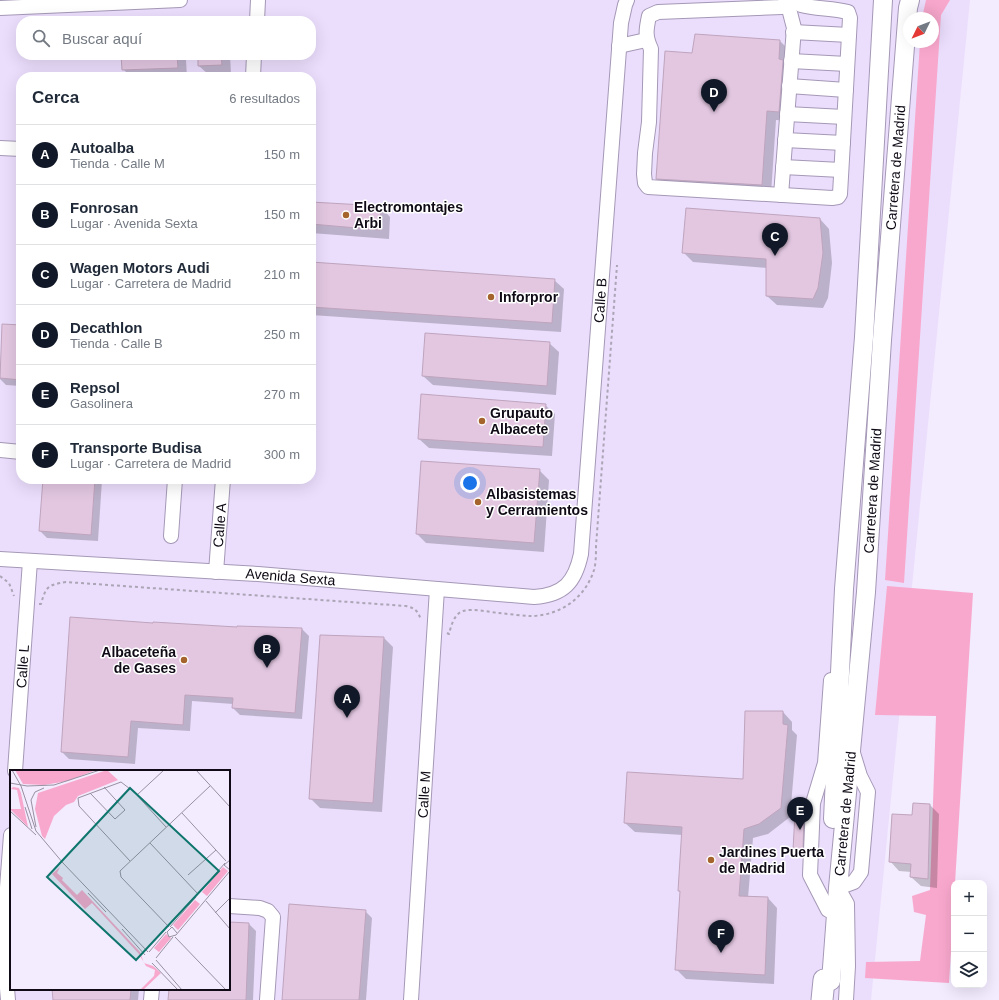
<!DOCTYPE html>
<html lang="es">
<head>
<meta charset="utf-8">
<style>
	body { margin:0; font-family:Arial,sans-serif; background:#f6f6f7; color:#1f2937 }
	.controls { position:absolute; right:12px; bottom:12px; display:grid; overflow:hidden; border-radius:8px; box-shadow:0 4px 16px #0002 }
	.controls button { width:36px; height:36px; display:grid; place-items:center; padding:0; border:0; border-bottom:1px solid #e0e1e3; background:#fff; color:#1f2937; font:20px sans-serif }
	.compass { position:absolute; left:903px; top:12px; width:36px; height:36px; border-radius:50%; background:#fff; box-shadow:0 4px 16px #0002; rotate:227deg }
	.you { position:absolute; left:470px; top:483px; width:14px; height:14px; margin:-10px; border:3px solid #fff; border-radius:50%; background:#1a73e8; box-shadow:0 0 0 6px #1a73e833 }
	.badge { display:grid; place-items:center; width:26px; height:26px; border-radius:50%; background:#111827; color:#fff; font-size:13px; font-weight:700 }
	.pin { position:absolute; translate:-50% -33px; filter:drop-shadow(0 1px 2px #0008) }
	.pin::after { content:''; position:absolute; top:21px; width:14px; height:12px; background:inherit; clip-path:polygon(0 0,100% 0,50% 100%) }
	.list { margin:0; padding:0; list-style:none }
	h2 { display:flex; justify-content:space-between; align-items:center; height:52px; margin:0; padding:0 16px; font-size:17px }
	h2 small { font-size:13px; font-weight:400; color:#747a83 }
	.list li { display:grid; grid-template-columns:26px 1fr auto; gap:12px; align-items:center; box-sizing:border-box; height:60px; padding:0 16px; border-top:1px solid #e0e1e3 }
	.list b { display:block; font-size:15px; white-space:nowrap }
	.list p { margin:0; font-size:13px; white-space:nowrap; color:#747a83 }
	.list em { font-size:13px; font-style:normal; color:#747a83 }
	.icon { flex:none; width:22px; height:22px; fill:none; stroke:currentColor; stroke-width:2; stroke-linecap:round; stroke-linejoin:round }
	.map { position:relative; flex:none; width:999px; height:1000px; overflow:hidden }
	.search { position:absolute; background:#fff; box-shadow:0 4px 16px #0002; left:16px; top:16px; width:300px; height:44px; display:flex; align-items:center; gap:10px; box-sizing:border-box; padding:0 14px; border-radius:16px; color:#747a83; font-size:15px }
	.panel { position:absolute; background:#fff; box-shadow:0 4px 16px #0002; left:16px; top:72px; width:300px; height:412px; border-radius:16px }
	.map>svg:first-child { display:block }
	.built { fill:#ebdefd; fill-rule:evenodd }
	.green { fill:#f9a8cd }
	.shadow { fill:#0003 }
	.building { fill:#e3c7e1; stroke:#bfa4bd }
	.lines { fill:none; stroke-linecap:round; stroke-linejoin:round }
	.minor-casing { stroke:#a598b6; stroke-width:16 }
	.major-casing { stroke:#a598b6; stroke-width:20 }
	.highway-casing { stroke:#a598b6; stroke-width:23 }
	.path { stroke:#aca5b5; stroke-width:2; stroke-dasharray:3 3; stroke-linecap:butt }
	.minor { stroke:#fff; stroke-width:14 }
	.major { stroke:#fff; stroke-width:18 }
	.highway { stroke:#fff; stroke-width:21 }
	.poi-dot { fill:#a4642c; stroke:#fff; stroke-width:1.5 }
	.labels { text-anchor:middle; stroke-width:3; stroke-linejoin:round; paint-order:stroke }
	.street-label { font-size:14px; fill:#0f0a15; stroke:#fff }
	.poi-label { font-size:14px; font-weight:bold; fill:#0f0a15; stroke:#fff; text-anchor:start }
	.inset-road { fill:none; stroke:#9891a1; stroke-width:1 }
	.view { fill:#0f766e; fill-opacity:0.15; stroke:#0f766e; stroke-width:2 }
	.inset-edge { fill:none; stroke:#0f0a15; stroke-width:2 }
</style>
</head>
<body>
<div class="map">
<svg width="999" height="1000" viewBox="0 0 999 1000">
	<rect width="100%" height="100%" fill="#f3ebfe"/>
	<path class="built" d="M0 0H970L871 1000H0ZM909 18H933V42H909ZM21 21H311V55H21ZM21 77H311V479H21ZM11 771H229V989H11Z"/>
	<g class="green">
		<path d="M926 0H950L941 15 904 583 885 580 920 42H933V18H922Z"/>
		<path d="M887 586 973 593 955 883H954V905L949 983 865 978 866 962 920 961 926 915 914 912 912 896 930 890 936 716 875 715Z"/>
	</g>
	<g class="shadow">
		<path d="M780 41 789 50 788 121 776 120 771 194 666 188 657 179Z"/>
		<path d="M122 55H230L231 74 209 75 199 66V59L186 60 187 77H131L123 69Z"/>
		<path d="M311 203 381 207 390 217 389 239 311 233Z"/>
		<path d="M820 219 829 229 832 263 828 298 823 308 777 305 767 296V268L693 262 683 252Z"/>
		<path d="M311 263 554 280 564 289 561 332 311 315Z"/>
		<path d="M3 325 21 326V386L6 385 0 379Z"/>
		<path d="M549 343 559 352 556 395 433 385 423 376Z"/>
		<path d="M545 405 555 414 552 456 429 448 419 439Z"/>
		<path d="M539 470 549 480 544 552 426 543 417 534Z"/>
		<path d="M44 479 102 480 98 541 47 538 40 531Z"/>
		<path d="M154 624 238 628 302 629 309 636 302 719 240 715 233 708V704L192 701 190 731 138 728 135 764 69 759 62 752Z"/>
		<path d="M384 638 393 647 382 812 320 808 310 798Z"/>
		<path d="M783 712 792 722V730L797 735 790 817 768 834 753 838 748 898H768L777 908 774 984 686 979 676 969 681 893 679 891 683 835 635 832 625 823 744 780Z"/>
		<path d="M930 805 939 814 937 888 921 886 911 877 912 872 899 871 890 861 913 816Z"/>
		<path d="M796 814H804L808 818 807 855H798L794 850Z"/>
		<path d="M365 911 372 918 366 1000H283Z"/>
		<path d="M229 923 249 924 256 931 253 1000H169L170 989H229Z"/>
		<path d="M53 989H139L138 1000H55Z"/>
	</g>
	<g class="building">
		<path d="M695 34 780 40 779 59 783 60V62L779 112 767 111 762 185 656 179 665 51 692 53Z"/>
		<path d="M121 55H177L178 68 122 70Z"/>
		<path d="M198 55H221L222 65 198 66Z"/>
		<path d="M311 202 381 206 380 230 311 224Z"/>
		<path d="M686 208 820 218 823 253 818 288 813 299 766 296V259L682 253Z"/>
		<path d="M311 262 555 279 552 323 311 307Z"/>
		<path d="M2 324 21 325V380L0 378Z"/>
		<path d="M425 333 550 342 547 386 422 376Z"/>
		<path d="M421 394 546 404 543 447 418 439Z"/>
		<path d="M421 461 540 469 534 543 416 534Z"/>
		<path d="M43 479H95L91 535 39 531Z"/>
		<path d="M70 617 153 623V622L237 627V626L302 628 295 713 232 708 233 698 185 695 183 725 131 721 128 757 61 752Z"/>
		<path d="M320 635 384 637 373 803 309 799Z"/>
		<path d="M745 711H783V724L788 725 781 808 759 824 744 829 739 896 768 897 765 975 675 970 680 891H678L682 827 624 823 627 772 743 779Z"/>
		<path d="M913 803 930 804 928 879 910 877 911 864 889 862 892 814 912 815Z"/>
		<path d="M795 813H804L803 851 793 850Z"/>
		<path d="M289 904 366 910 359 1000H282Z"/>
		<path d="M229 922 249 923 246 1000H168L169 989H229Z"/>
		<path d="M52 989H131L130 1000H53Z"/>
	</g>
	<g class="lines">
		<defs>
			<g id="minor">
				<path d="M787 0 782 7 658 12 649 16C646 30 645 36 651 49L649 122 645 153 644 174 645 183 648 187 832 198 838 197 840 194 850 18 848 12C832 8 816 9 801 5L798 0"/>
				<path d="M0 8 180 0"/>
				<path d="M257 21 258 0"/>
				<path d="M793 32 849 35"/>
				<path d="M619 46 646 40"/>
				<path d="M791 61 847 64"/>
				<path d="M253 77 254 55"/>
				<path d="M789 86 846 90"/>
				<path d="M787 114 844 117"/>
				<path d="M785 140 843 143"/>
				<path d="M0 148 21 149"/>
				<path d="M783 167 841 170"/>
				<path d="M781 195 794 28 787 1"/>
				<path d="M0 450 21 452"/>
				<path d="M171 536 175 479"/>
				<path id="s1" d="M0 559 258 574 534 597C564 595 575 582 581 554L621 23 625 5 627 0"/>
				<path id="s2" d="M216 572 223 479"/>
				<path id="s3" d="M15 771 30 561"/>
				<path d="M229 906 260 908 268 911 273 917 267 1000"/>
				<path d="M828 910 810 875 813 803 825 763 831 680"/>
				<path d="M8 1000 4 954 5 914 11 835"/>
				<path d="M151 1000 152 989"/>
				<path id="s4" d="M411 1000 437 589"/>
				<path d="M846 1000 848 966 847 904 838 888 854 882 861 872 868 792 860 776 853 753"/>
			</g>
			<g id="major">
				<path d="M833 819 844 589 864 337 883 0"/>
				<path id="s5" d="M831 981 838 888 866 592 882 340 908 8 910 0"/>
			</g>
			<path id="highway" d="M822 1000 824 980"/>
		</defs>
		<use href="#minor" class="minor-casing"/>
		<use href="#major" class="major-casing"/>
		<use href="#highway" class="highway-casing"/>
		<g class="path">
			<path d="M0 576 9 583 14 596"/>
			<path d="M39 604H41C46 586 48 585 66 582L406 606C415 608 418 611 421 620"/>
			<path d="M447 633 449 634C451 626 454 614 463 611 473 608 488 612 499 613 510 614 522 616 532 616 561 615 585 598 594 570 596 563 596 554 596 546L617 265"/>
		</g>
		<use href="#minor" class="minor"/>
		<use href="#major" class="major"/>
		<use href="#highway" class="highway"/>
	</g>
	<g class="poi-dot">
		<circle cx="346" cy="215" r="4"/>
		<circle cx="491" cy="297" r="4"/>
		<circle cx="482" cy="421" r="4"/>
		<circle cx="478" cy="502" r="4"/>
		<circle cx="184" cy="660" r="4"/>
		<circle cx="711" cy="860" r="4"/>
	</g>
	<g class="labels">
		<g class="street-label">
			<text dy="5" stroke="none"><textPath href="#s5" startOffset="816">Carretera de Madrid</textPath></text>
			<text dy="5" stroke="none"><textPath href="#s1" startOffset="860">Calle B</textPath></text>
			<text dy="5" stroke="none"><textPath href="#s5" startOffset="492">Carretera de Madrid</textPath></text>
			<text dy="5" stroke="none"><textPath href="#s2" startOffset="47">Calle A</textPath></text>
			<text dy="5" stroke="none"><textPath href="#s1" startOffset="291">Avenida Sexta</textPath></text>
			<text dy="5" stroke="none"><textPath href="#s3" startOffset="105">Calle L</textPath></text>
			<text dy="5" stroke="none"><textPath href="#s4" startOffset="206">Calle M</textPath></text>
			<text dy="5" stroke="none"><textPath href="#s5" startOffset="168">Carretera de Madrid</textPath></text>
		</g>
		<g class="poi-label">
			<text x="354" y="212">Electromontajes<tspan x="354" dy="16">Arbi</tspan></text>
			<text x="499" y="302">Inforpror</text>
			<text x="490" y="418">Grupauto<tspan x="490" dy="16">Albacete</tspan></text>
			<text x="486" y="499">Albasistemas<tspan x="486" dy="16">y Cerramientos</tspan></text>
			<text x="176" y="657" text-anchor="end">Albaceteña<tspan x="176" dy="16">de Gases</tspan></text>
			<text x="719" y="857">Jardines Puerta<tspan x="719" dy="16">de Madrid</tspan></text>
		</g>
	</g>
	<g transform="translate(10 770)">
		<rect width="220" height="220" fill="#f3ebfe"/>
		<path d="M5 0H86L58 11 34 15 13 14ZM97 0 108 10 68 26 64 32 56 35 44 46 35 69 32 66 25 39 28 23ZM3 17 9 18 11 23 18 57 0 39H11L7 20 1 19ZM50 97 47 103 53 108 52 110 67 125 72 120 130 182 134 193 143 196 151 203 133 220H130L144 206 145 200 136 196 129 184 82 133 75 139 42 104ZM213 97 218 101 197 126 192 122ZM185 130 190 134 168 160 163 155ZM156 164 161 168 149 182 144 178Z" fill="#f9a8cd"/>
		<path class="inset-road" d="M2 0 11 16 26 61 53 93M186 0 220 37M0 13 17 16 44 15 90 0M80 23 105 49 115 40 94 17M127 25 154 0M15 37 22 59M0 41 26 65M172 43 216 91M26 57 21 30 25 22 34 18M140 73 188 124M220 90 214 95 220 100M120 91 69 36 68 28 111 12 124 22 156 57M53 93 138 182M178 105 206 80M78 123 96 142M189 123 215 93M196 131 220 159M205 143 220 128M159 157 111 107 110 101 200 16M160 157 186 127M112 159 135 185M167 163 162 157 157 162 159 167 166 165 220 101M165 167 216 220M139 182 156 162M146 188 163 167M146 190 172 220M142 193 168 220"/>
		<path class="view" d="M120 18 209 101 126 190 37 107Z"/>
		<rect width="220" height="220" class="inset-edge"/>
	</g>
</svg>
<div class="controls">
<button>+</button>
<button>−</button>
<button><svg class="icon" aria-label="layers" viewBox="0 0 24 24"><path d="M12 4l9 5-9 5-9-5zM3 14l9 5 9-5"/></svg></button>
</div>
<svg class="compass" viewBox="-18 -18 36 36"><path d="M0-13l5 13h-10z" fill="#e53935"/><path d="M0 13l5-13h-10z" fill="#747a83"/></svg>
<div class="you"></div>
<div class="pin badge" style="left:347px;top:718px">A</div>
<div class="pin badge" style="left:267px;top:668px">B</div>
<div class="pin badge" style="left:775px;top:256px">C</div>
<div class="pin badge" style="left:714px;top:112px">D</div>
<div class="pin badge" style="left:800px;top:830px">E</div>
<div class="pin badge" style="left:721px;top:953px">F</div>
<div class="search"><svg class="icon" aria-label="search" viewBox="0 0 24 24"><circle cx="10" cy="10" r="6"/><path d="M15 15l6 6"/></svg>Buscar aquí</div>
<section class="panel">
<h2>Cerca<small>6 resultados</small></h2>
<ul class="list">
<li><span class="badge">A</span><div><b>Autoalba</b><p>Tienda · Calle M</p></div><em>150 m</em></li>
<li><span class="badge">B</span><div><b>Fonrosan</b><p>Lugar · Avenida Sexta</p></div><em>150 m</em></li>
<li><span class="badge">C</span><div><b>Wagen Motors Audi</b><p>Lugar · Carretera de Madrid</p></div><em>210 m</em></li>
<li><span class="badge">D</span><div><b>Decathlon</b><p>Tienda · Calle B</p></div><em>250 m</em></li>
<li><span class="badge">E</span><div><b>Repsol</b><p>Gasolinera</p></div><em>270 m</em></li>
<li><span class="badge">F</span><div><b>Transporte Budisa</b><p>Lugar · Carretera de Madrid</p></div><em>300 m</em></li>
</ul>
</section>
</div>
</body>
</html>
